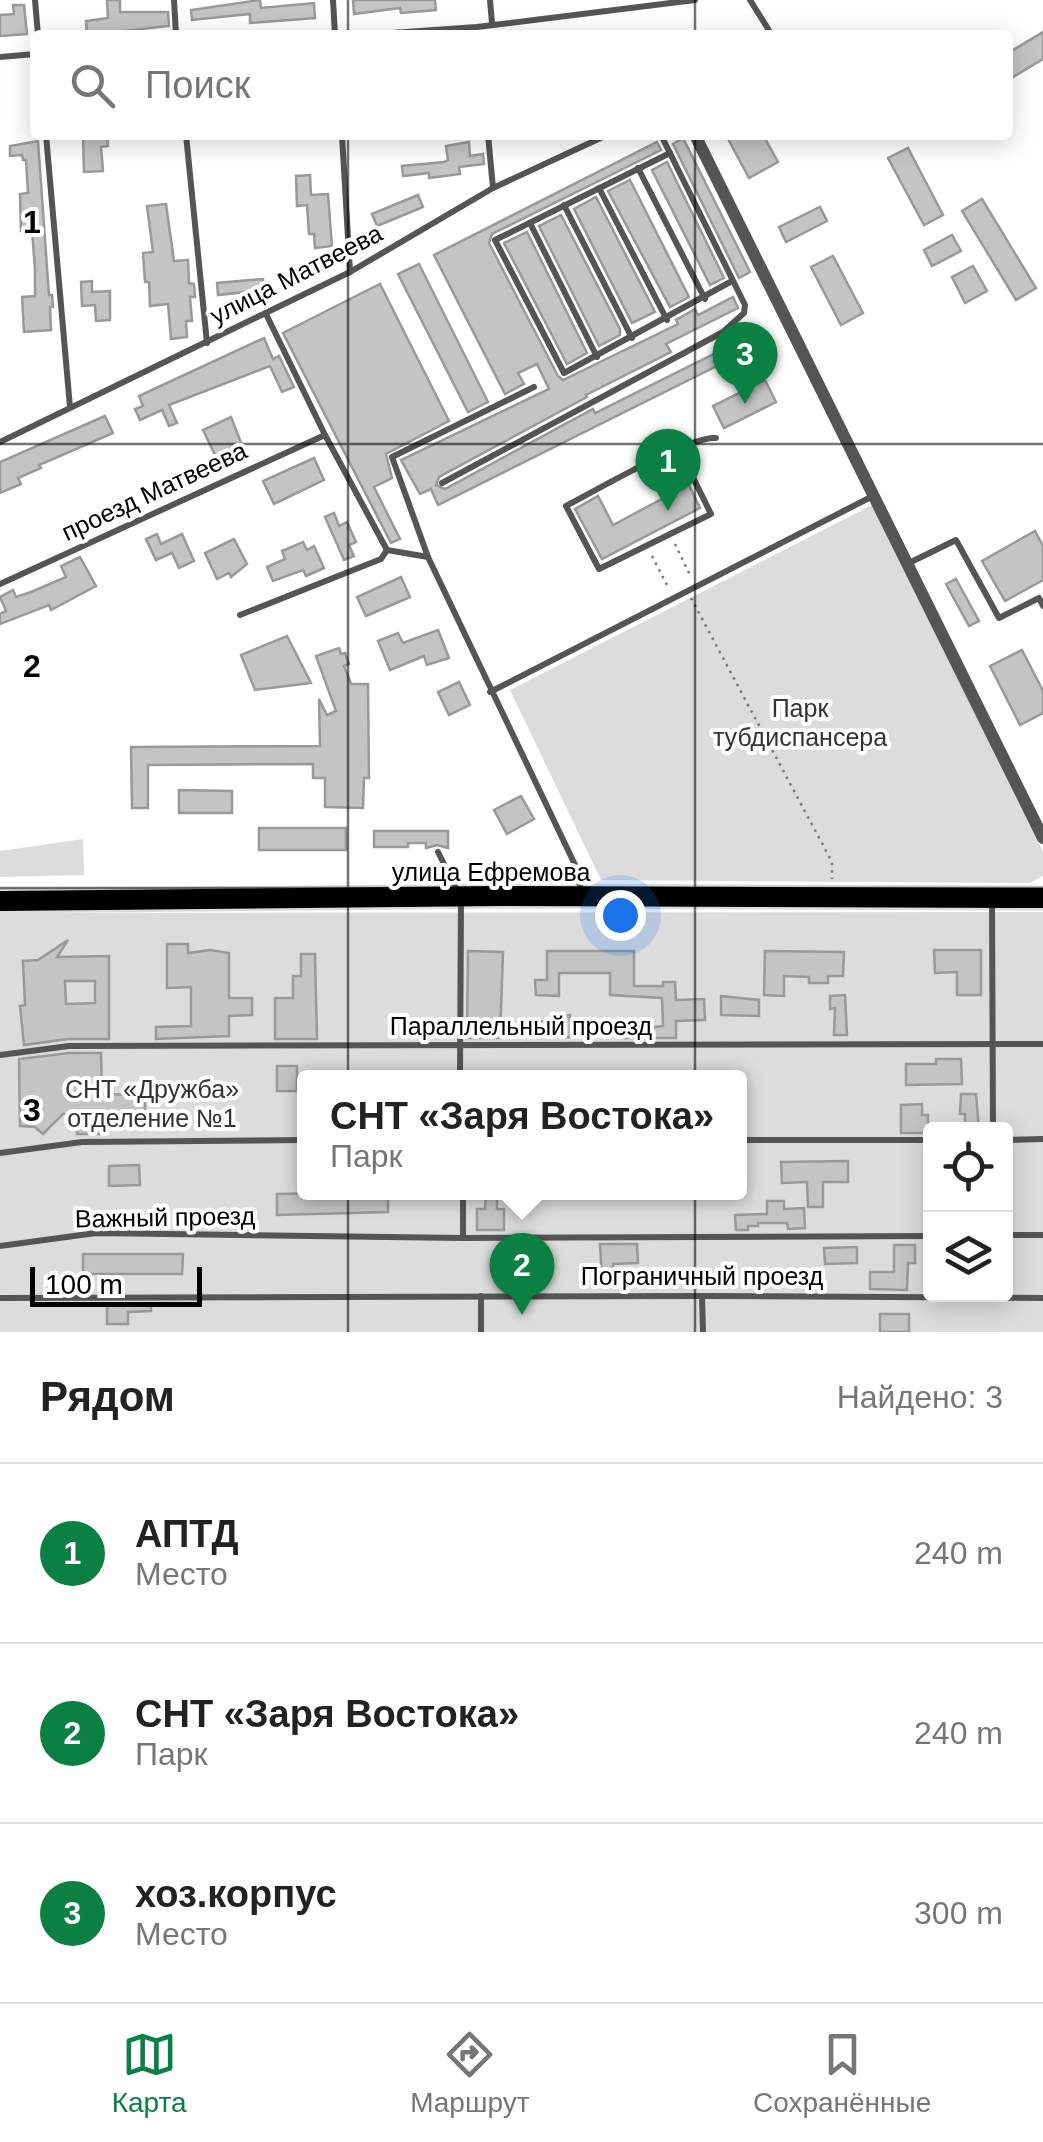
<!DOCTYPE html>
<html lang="ru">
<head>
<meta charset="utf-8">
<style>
	body { margin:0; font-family:Helvetica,sans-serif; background:#f2f2f2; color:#222 }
	.controls { position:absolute; right:30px; bottom:30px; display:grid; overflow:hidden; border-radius:10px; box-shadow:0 5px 25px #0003 }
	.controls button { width:90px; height:90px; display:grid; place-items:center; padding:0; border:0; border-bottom:2px solid #e0e0e0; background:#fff; color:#222; font:50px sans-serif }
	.scale { position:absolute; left:30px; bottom:25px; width:172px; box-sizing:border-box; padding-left:10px; border:5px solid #000; border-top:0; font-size:28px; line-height:35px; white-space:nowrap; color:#000; -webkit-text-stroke:8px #fff; paint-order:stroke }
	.you { position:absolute; left:620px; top:915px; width:35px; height:35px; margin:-25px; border:8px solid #fff; border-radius:50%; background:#1a73e8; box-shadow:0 0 0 15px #1a73e833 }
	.badge { display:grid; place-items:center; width:65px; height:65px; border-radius:50%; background:#0b8043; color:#fff; font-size:32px; font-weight:700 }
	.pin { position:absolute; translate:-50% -82px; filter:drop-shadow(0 2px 5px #0008) }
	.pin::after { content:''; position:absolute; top:52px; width:35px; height:30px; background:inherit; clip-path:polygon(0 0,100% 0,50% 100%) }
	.popup { position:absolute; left:297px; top:1070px; width:450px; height:130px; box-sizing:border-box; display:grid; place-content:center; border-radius:10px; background:#fff; filter:drop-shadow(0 2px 8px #0005); font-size:32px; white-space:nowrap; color:#767676 }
	.popup b { font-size:38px; color:#222 }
	.popup::after { content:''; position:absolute; left:50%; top:100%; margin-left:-20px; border:20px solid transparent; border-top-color:#fff }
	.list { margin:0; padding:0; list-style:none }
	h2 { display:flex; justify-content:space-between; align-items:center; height:130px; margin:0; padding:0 40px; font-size:42px }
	h2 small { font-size:32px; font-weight:400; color:#767676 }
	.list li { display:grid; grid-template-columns:65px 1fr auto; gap:30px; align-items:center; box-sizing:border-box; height:180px; padding:0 40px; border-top:2px solid #e0e0e0 }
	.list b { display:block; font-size:38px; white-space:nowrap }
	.list p { margin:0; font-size:32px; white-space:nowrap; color:#767676 }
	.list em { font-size:32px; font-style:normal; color:#767676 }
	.icon { flex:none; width:55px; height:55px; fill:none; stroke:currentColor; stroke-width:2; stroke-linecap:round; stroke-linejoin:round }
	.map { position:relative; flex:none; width:1043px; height:1332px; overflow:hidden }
	.search { position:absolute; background:#fff; box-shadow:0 5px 25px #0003; left:30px; right:30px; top:30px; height:110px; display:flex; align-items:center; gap:25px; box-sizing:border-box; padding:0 35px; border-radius:10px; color:#767676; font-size:38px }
	.sheet { height:670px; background:#fff }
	nav { display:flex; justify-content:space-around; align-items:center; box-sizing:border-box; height:140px; border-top:2px solid #e0e0e0; background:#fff; font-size:28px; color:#767676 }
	nav a { display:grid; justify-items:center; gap:5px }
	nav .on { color:#0b8043 }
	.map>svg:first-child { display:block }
	.green { fill:#dcdcdc; fill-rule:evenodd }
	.building { fill:#c4c4c4; stroke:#999; stroke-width:2.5; fill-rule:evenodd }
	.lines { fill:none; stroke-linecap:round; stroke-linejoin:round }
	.primary-casing { stroke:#dbdbdb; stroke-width:25 }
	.path { stroke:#777; stroke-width:2.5; stroke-dasharray:2.5 5; stroke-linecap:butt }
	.service { stroke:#555; stroke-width:6 }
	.minor { stroke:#555; stroke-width:12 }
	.primary { stroke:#000; stroke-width:20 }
	.grid { fill:none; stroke:#000; stroke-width:2.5; stroke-opacity:0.55 }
	.labels { text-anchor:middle; stroke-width:8; stroke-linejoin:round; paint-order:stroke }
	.street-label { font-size:25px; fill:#000; stroke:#fff }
	.park-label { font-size:25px; fill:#333; stroke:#fff }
	.grid-label { font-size:32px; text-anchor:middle; font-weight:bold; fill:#000; stroke:#fff; stroke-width:8; stroke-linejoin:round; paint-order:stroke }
</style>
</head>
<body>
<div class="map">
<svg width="1043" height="1332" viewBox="0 0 1043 1332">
	<rect width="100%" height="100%" fill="#fff"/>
	<g class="green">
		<path d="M872 505 1043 852V876L1030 883 601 880 510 690Z"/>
		<path d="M83 839 84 875 0 877V851Z"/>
		<path d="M1043 912V1332H0V913ZM304 1078H740V1192H304ZM930 1130H1006V1294H930Z"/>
	</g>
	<g class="building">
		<path d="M107 0H120V12H168L169 26 87 35 86 21 108 18Z"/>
		<path d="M260 0 261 8 314 3 315 18 250 23V14L192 20 191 10Z"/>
		<path d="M353 0H435L436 10 401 13 400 8 354 14Z"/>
		<path d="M13 5H24L27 34 0 36V15L14 14Z"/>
		<path d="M1043 32V59L1008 80V53Z"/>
		<path d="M107 135 108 146 101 147 103 171 84 172 83 136Z"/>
		<path d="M726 135H763L778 162 749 178Z"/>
		<path d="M683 138 750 272 739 278 673 144Z"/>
		<path d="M38 141 49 295H52L53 307H50L51 330 24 332 22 297 35 296V270L32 230 21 231 20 194 28 193 26 160H23L22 155 10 156V146Z"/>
		<path d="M469 142 470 156 483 154 484 164 459 167 460 174 429 178V173L403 176 402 166 444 162 448 160 446 146Z"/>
		<path d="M657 142 661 150 492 234 489 243 558 376 563 380 678 324 676 320 695 309 698 315 733 297 738 308 666 344 671 352 586 395 587 397 439 477 436 485 445 489 593 409 595 413 750 336 755 347 438 505 431 489 420 494 401 460 549 389 537 364 518 373 524 384 505 394 434 255Z"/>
		<path d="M908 148 943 215 924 225 888 158Z"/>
		<path d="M667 162 724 278 710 285 652 170Z"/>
		<path d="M310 175 311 195 328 194 332 246 315 248 314 234H309L307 205 297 206 296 176Z"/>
		<path d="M630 180 689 297 670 307 608 191Z"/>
		<path d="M418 195 423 207 377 226 372 214Z"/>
		<path d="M596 197 655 312 632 323 574 209Z"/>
		<path d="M982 199 1036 288 1016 300 962 211Z"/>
		<path d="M166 204 174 261 188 260 189 283 194 284 195 297H190L192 321H186L187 337 171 339 168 304 150 306 149 282H145L143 253 153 252 147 206Z"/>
		<path d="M820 207 827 221 786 242 779 227Z"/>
		<path d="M561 215 620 329V335L599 346 539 226Z"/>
		<path d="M527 232 587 353 567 364 504 243Z"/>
		<path d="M952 235 961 251 932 266 924 250Z"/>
		<path d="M833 256 863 313 841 325 811 267Z"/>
		<path d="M419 264 488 402 468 412 398 274Z"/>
		<path d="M973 266 987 291 965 303 952 277Z"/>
		<path d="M263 279 264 290 218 295 217 283Z"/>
		<path d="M92 281V292L110 291V320L96 321 95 305 82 306 81 282Z"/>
		<path d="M380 284 449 421 386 454 392 478 374 487 400 539 391 543 283 333Z"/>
		<path d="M264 338 273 359 279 356 294 387 282 392 270 366 169 405 177 423 169 426 162 410 140 420 135 409 143 406 139 396Z"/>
		<path d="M765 380 776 402 724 428 713 406Z"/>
		<path d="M105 416 113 433 39 465 41 468 18 478 21 484 0 493V462Z"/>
		<path d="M231 417 242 445 216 457 203 430Z"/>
		<path d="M314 458 324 480 274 504 263 481Z"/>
		<path d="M676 458 700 508 602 559 575 509 598 496 613 525 675 492 661 465Z"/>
		<path d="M334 513 339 526 347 522 356 542 349 545 354 556 344 560 325 517Z"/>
		<path d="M1035 531 1043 546V580L1005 601 982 561Z"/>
		<path d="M157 534 161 544 182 534 194 561 179 568 172 553 156 560 146 539Z"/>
		<path d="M234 539 247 564 231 577 229 573 217 579 205 553Z"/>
		<path d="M303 542 307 550 314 546 324 568 306 576 303 570 273 581 267 567 285 559 282 551Z"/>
		<path d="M80 557 96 586 51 610 49 605 0 624V614L6 611 0 597 13 590 16 597 31 592 66 577 61 566Z"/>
		<path d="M401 577 410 597 366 616 357 597Z"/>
		<path d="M956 579 979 621 969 626 946 584Z"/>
		<path d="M438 630 449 658 427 665 424 656 390 670 378 641 398 633 403 643Z"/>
		<path d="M287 636 311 683 255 690 241 655Z"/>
		<path d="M339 648 341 654 345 653 349 664 344 666 351 684H368L369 778H364L363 808 325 807V778H313V764L148 765V808H132L131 747 320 746 319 699 327 715 336 711 316 656Z"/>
		<path d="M1022 650 1043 691V713L1020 725 990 666Z"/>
		<path d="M459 682 470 705 449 715 438 692Z"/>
		<path d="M179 790 232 791V813H179Z"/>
		<path d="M521 796 534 819 507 834 494 810Z"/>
		<rect x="259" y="828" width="87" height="22"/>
		<path d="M374 831H448V848L437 845 426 848V843H408V847H374Z"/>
		<path d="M68 940 57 957 109 956V1039H68L24 1045 20 1006 25 1005 23 961 38 960ZM65 981H95V1003L66 1004Z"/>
		<path d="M167 944H188V953L210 950 229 953V998H252V1015L229 1016V1036L156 1039V1027L191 1026V987L167 988Z"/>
		<path d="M934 950H981V995H957V972L935 973Z"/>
		<path d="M468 951 503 952 500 1038H467Z"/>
		<path d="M547 951H634V986H663V982H675L676 1000 704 999 705 1020 676 1021V1038H623V1031L663 1026 662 998 610 995V973H559V996L536 995 535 980H547Z"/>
		<path d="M765 951 844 952 843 976H828V983H809V977L784 976V996L764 995Z"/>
		<path d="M301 954H315L317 1039H275V998H293V976H301Z"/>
		<path d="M845 995 847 1035H834L835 1008 830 1009V996Z"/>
		<path d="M721 996 759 1000V1016L721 1015Z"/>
		<path d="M570 1015V1037L538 1038V1021L555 1022V1016Z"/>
		<path d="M69 1053H101L102 1094 145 1095V1118L102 1116V1134H77V1114H63L43 1134 35 1127 20 1126 19 1059Z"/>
		<path d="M936 1059H961L962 1084 906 1085V1064H936Z"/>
		<rect x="277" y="1066" width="20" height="25"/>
		<path d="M961 1094H976L979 1130H965V1114H960Z"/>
		<path d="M922 1104V1115H928V1133H901V1105Z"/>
		<path d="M848 1161V1182H823V1207H808L807 1182 782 1183 781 1162Z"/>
		<path d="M139 1165 140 1185 109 1186V1166Z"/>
		<path d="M388 1192V1212L277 1215V1194Z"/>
		<path d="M486 1192H497V1209H504V1230H477V1209H485Z"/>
		<path d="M767 1201H784V1209L804 1208 805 1228 788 1229 787 1223H758V1226H748V1230H736L735 1215 767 1214Z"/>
		<path d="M600 1244H637L638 1263 613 1264V1279H602Z"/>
		<path d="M894 1245H915V1263H908L907 1290 870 1289V1272H894Z"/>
		<path d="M857 1247V1263L825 1264 824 1248Z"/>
		<path d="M83 1254H183L182 1274H83Z"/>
		<path d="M151 1304V1311L128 1312V1324H107V1305Z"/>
		<rect x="880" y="1314" width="29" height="18"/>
	</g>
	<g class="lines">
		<defs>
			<path id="primary" d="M0 901 500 896 1043 898"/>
		</defs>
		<use href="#primary" class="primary-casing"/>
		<g class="path">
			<path d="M675 544 691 577"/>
			<path d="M652 556 669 589"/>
			<path d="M691 598 832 862V879"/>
		</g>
		<g class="service">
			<path d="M35 0 38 35"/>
			<path d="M174 0 176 35"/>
			<path d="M333 0 335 35"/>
			<path d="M490 0 492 23"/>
			<path d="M750 0 770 32 763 35"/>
			<path d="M363 35 477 27 695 0"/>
			<path d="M0 57 35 54"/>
			<path d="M46 135 70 407"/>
			<path d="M186 135 207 343"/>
			<path d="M342 135 350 272"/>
			<path d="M488 135 493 188"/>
			<path d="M670 153 495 240 564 373 732 281"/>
			<path d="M638 168 705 299"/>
			<path d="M599 188 667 320"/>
			<path d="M564 205 632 338"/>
			<path d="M530 223 597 357"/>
			<path d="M266 314 325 435 387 550 428 557 578 871 581 895"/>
			<path d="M0 442 350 272 493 188 607 135"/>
			<path d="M679 449 711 514 599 569 566 506C595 491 691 435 716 438"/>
			<path d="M442 483 723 332 744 313 745 305 661 135"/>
			<path d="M428 557 392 457 534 387"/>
			<path d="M909 563 956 540 999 618 1039 598 1043 606"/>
			<path d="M0 584 325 435"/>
			<path d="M240 615 381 559 387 550"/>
			<path d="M490 692 873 496"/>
			<path d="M438 852 461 898 460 1078"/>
			<path d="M992 901 993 1130"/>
			<path d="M0 1055 69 1046 1043 1044"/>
			<path d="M740 1140H930"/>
			<path d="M1006 1140 1043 1139"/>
			<path d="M0 1153 82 1142 304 1140"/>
			<path d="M463 1192V1238"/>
			<path d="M1006 1235H1043"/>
			<path d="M0 1246 96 1233 463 1238 930 1236"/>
			<path d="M481 1296V1332"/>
			<path d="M702 1296 703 1332"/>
			<path d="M0 1298 702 1296 1043 1298"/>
		</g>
		<path class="minor" d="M695 135 1043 838"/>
		<use href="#primary" class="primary"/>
	</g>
	<path class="grid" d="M348 0V35M695 0V35M348 135V1332M695 135V1332M0 444H1043M0 888H1043"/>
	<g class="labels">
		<g class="street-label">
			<text transform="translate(296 274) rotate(-27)" y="9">улица Матвеева</text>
			<text transform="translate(154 491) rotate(-25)" y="9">проезд Матвеева</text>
			<text x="491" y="881">улица Ефремова</text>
			<text x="521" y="1035">Параллельный проезд</text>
			<text transform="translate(165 1217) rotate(-1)" y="9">Важный проезд</text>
			<text x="702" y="1285">Пограничный проезд</text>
		</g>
		<g class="park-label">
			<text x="800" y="717">Парк<tspan x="800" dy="29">тубдиспансера</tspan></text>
			<text x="152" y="1098">СНТ «Дружба»<tspan x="152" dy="29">отделение №1</tspan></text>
		</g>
	</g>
	<g class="grid-label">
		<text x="32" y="233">1</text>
		<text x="32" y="677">2</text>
		<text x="32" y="1121">3</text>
	</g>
</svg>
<div class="controls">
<button><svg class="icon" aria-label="locate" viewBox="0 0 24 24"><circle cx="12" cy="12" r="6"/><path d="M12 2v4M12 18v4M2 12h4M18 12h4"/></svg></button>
<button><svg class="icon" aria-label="layers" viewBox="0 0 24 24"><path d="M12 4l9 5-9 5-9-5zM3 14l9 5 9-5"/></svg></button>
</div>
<div class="scale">100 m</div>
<div class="you"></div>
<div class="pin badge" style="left:668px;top:511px">1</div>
<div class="pin badge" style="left:522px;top:1315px">2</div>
<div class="popup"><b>СНТ «Заря Востока»</b>Парк</div>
<div class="pin badge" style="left:745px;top:404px">3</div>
<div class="search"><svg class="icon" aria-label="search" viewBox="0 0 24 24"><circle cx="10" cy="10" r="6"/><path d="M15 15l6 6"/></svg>Поиск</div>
</div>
<section class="sheet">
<h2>Рядом<small>Найдено: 3</small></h2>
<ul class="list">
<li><span class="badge">1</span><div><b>АПТД</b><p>Место</p></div><em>240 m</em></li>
<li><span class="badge">2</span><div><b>СНТ «Заря Востока»</b><p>Парк</p></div><em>240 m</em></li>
<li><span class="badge">3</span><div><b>хоз.корпус</b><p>Место</p></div><em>300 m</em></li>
</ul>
</section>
<nav>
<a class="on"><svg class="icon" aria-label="map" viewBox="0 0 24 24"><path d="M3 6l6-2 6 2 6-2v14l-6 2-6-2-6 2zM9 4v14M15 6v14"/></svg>Карта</a>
<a><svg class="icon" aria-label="directions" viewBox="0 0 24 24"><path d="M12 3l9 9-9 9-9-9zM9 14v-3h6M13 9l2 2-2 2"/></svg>Маршрут</a>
<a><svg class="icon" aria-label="saved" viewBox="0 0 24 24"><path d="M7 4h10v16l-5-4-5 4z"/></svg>Сохранённые</a>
</nav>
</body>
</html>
